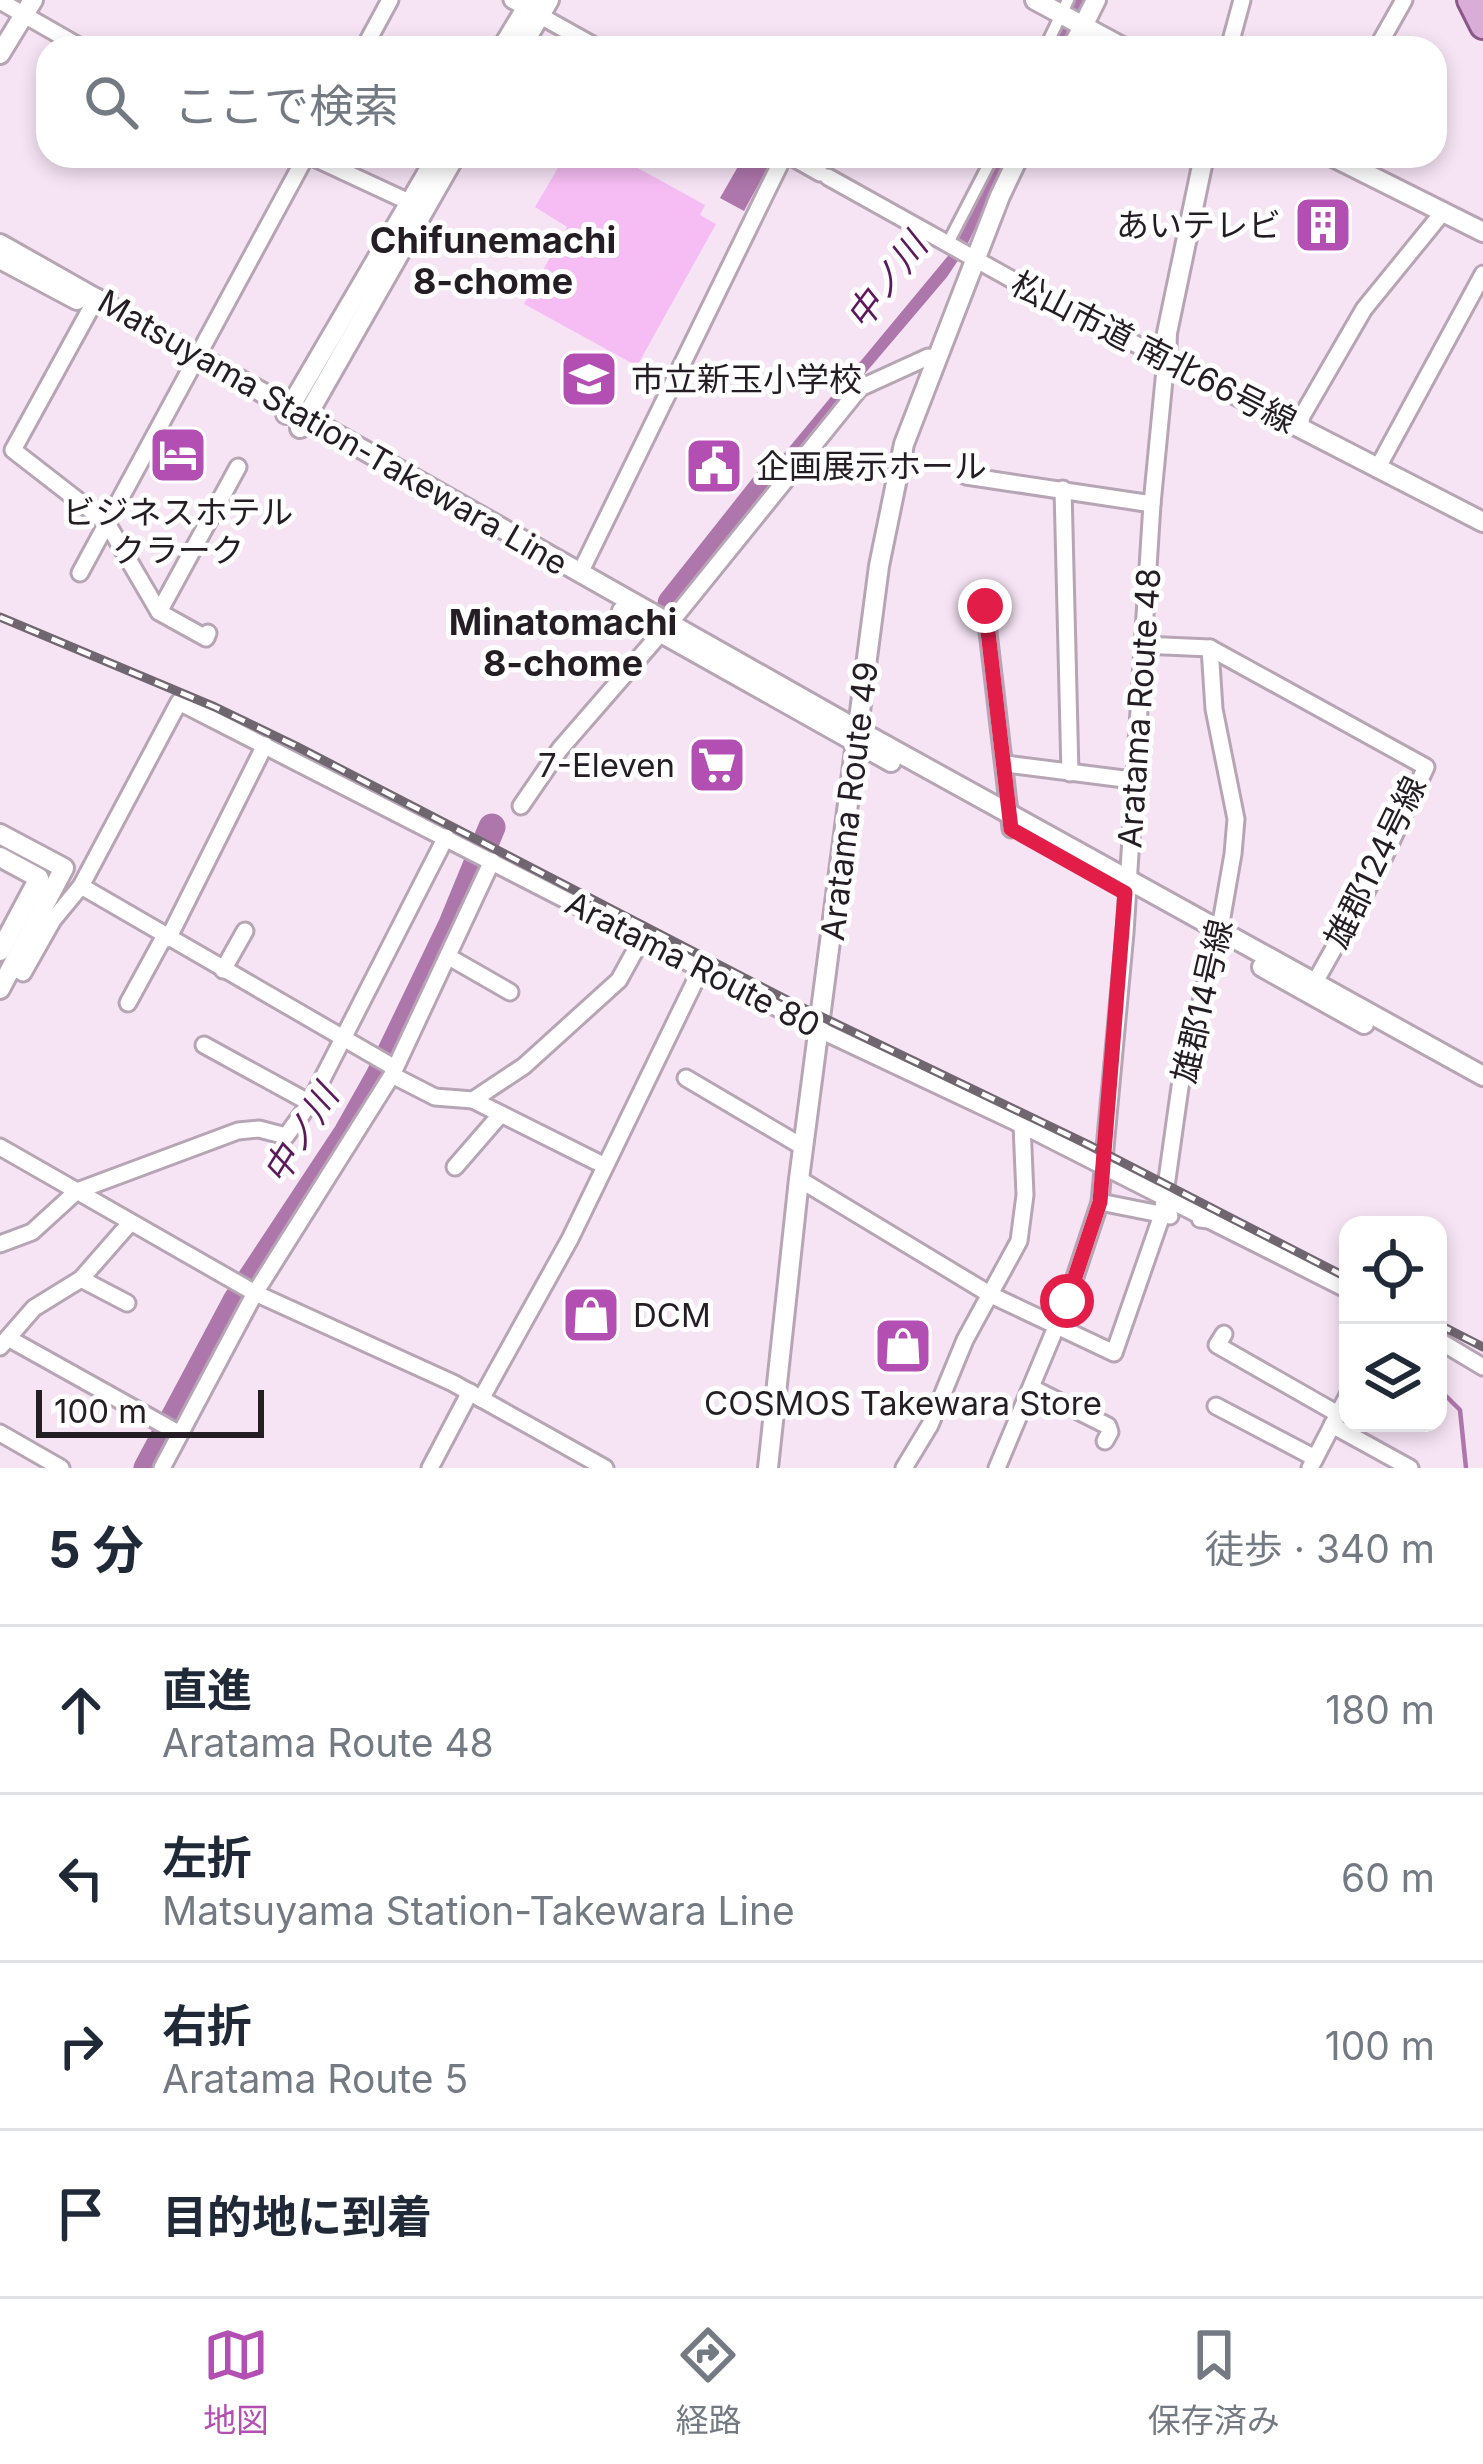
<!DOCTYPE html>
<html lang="ja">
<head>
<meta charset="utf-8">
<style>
	body { margin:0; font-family:Inter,"Noto Sans JP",sans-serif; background:#f2f2f3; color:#1f2937 }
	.controls { position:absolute; right:36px; bottom:36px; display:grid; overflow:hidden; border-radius:24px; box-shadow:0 6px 18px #0003 }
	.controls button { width:108px; height:108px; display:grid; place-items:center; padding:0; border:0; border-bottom:3px solid #e0e1e3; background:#fff; color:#1f2937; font:60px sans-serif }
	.scale { position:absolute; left:36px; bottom:30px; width:228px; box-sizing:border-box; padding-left:12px; border:6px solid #241e24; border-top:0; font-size:33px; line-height:42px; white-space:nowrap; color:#241e24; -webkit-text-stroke:9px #fff; paint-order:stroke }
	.stop { position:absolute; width:36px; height:36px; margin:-27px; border:9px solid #e11d48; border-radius:50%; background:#fff }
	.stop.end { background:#e11d48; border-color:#fff; box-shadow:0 3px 12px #0008 }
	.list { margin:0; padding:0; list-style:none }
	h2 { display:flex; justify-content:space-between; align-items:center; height:156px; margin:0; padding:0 48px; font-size:51px }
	h2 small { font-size:39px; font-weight:400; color:#747a83 }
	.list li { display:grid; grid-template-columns:78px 1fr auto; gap:36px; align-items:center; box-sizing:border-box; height:168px; padding:0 48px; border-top:3px solid #e0e1e3 }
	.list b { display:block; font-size:45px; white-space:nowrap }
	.list p { margin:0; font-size:39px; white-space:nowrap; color:#747a83 }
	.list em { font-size:39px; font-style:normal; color:#747a83 }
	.icon { flex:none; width:66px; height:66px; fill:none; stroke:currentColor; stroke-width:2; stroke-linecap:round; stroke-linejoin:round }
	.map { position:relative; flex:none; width:1483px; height:1468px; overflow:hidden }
	.search { position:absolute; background:#fff; box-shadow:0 6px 18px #0003; left:36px; right:36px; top:36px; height:132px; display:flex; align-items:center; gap:30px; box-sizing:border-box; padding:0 42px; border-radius:36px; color:#747a83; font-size:45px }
	.sheet { height:828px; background:#fff }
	nav { display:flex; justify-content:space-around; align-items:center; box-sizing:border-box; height:168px; border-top:3px solid #e0e1e3; background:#fff; font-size:33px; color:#747a83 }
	nav a { display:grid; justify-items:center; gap:6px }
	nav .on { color:#b34eb3 }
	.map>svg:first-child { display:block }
	.green { fill:#f6bdf4 }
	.water { fill:#ae77ac }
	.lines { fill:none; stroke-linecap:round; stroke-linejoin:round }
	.stream { stroke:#ae77ac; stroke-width:4.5 }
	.river { stroke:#ae77ac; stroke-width:27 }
	.pedestrian-casing { stroke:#b7a5b6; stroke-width:16 }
	.minor-casing { stroke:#b7a5b6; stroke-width:21 }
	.tertiary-casing { stroke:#b7a5b6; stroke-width:24 }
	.primary-casing { stroke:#8a5789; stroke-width:30 }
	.pedestrian { stroke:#fff; stroke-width:10 }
	.minor { stroke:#fff; stroke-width:15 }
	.tertiary { stroke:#fff; stroke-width:18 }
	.primary { stroke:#daadd9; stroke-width:24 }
	.rail-casing { stroke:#706670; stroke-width:9 }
	.rail { stroke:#fff; stroke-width:4.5; stroke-dasharray:14; stroke-linecap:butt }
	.route { stroke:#e11d48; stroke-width:15 }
	.labels { text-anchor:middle; stroke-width:10; stroke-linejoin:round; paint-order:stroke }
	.poi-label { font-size:33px; fill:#241e24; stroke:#fff; text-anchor:start }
	.street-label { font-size:33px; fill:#241e24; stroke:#fff }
	.neighbourhood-label { font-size:36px; font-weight:bold; fill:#241e24; stroke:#fff }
	.water-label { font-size:36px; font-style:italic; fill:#5c1a5d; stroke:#fff }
</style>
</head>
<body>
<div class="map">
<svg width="1483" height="1468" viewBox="0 0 1483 1468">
	<rect width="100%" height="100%" fill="#f6e4f5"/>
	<path class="green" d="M565 156 595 159 616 156 705 205 700 215 716 224 637 366 524 304 567 227 535 207Z"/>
	<g class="water">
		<path d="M744 156 772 160 744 211 720 198Z"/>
		<path d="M998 156H1010L967 245 958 239Z"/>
		<path d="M952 251 961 256 947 277 750 509 742 504Z"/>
		<path d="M727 524 734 529 675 606 667 601Z"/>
	</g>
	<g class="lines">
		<path class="stream" d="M1438 1388 1460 1410 1466 1468"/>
		<g class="river">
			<path d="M1055 48 1079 0"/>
			<path d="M671 603 770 478"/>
			<path d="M147 1468 236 1301 347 1133 378 1078 452 924 492 827"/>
		</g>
		<defs>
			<g id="pedestrian">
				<path d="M1045 48 1068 0"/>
				<path d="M948 243 993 156"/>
			</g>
			<g id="minor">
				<path d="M512 0 598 48"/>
				<path d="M0 1 82 48"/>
				<path d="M364 48 390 0"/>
				<path d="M1229 48 1242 0"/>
				<path d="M1377 48 1404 0"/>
				<path d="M310 156 409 202"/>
				<path d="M790 156 820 173"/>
				<path d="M828 177 1072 313 1166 359 1152 504 1125 933 1100 1202 1067 1301 997 1468"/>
				<path d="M97 297 13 450 107 523 159 612"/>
				<path d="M1300 427 1302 416 1364 309 1443 212"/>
				<path d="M1377 469 1483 274"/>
				<path d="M966 476 1152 504"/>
				<path d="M1063 489 1070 773"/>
				<path d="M80 573 306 156"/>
				<path d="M580 573 784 156"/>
				<path d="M985 606 1011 829"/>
				<path d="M208 633 206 638 159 612 238 467"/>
				<path d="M1210 648 1426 767 1377 872 1315 982"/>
				<path d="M1006 764 1132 780"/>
				<path d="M521 806 560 749 679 612 860 388 928 357 937 359"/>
				<path d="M81 886 395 1068"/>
				<path d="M168 939 265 745"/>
				<path d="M449 957 510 992"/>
				<path d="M12 966 23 973 53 920 81 886 179 702 820 1030 1022 1125 1209 1220"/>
				<path d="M223 970 245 931"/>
				<path d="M128 1003 164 937"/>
				<path d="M204 1045 310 1103"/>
				<path d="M392 1075 435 1097 473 1100 524 1066 619 980 642 938"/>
				<path d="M686 1078 803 1147"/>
				<path d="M473 1100 605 1166"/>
				<path d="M0 1147 255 1293 453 1383 605 1468"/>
				<path d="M455 1167 501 1114"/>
				<path d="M799 1179 991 1295 1114 1353 1162 1215 1180 1087 1222 917 1233 854 1236 819 1214 709 1210 648 1142 645"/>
				<path d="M1100 1202 1170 1216"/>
				<path d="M1200 1219 1209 1220 1348 1290"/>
				<path d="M0 1244 32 1232 77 1191 238 1131 259 1129 286 1136 310 1103 446 837"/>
				<path d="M81 1279 127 1303"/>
				<path d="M1224 1334 1217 1345 1338 1414"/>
				<path d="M8 1338 180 1434"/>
				<path d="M1438 1340 1483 1367"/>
				<path d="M0 1347 34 1308 81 1279 130 1223"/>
				<path d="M1032 1388 1108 1426 1110 1432 1105 1441"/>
				<path d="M481 1399 570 1239 701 969"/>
				<path d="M1216 1406 1315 1458"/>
				<path d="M1332 1425 1410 1468"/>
				<path d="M0 1433 61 1468"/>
				<path d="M162 1468 255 1293 392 1075 492 861"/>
				<path d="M430 1468 470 1392"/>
				<path d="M904 1468 930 1425 965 1340 1019 1241 1025 1195 1022 1125"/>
				<path d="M1310 1468 1348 1395"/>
			</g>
			<g id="tertiary">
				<path d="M1035 0 1124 48"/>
				<path d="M502 48 531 0"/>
				<path d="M521 48 549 0"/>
				<path d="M1072 48 1096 0"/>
				<path d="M0 54 33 0"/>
				<path d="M1204 156 1167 333 1166 359 1483 522"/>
				<path d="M1331 156 1483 232"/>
				<path d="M0 244 858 730 1483 1076"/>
				<path d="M0 259 77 300"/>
				<path d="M286 414 437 156"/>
				<path d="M300 428 455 156"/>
				<path d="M622 611 891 762"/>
				<path d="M0 834 64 868 0 989"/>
				<path d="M0 857 39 878 0 951"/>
				<path d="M1262 967 1364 1024"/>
				<path d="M768 1468 799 1179 879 566 904 444 1000 196 1019 156"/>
			</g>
			<path id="primary" d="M1470 0 1483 26"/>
		</defs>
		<use href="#pedestrian" class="pedestrian-casing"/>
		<use href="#minor" class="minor-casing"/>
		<use href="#tertiary" class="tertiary-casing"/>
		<use href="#primary" class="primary-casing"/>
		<use href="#pedestrian" class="pedestrian"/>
		<use href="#minor" class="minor"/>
		<use href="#tertiary" class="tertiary"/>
		<use href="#primary" class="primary"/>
		<defs>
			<g id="rail">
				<path d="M0 617 215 707 296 746 793 1003 1087 1144 1348 1278"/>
				<path d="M1438 1324 1483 1347"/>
			</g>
		</defs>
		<use href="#rail" class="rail-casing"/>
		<use href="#rail" class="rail"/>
	</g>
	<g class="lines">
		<path class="route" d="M985 606 1011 829 1125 893 1100 1202 1067 1301"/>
	</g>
	<defs>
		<symbol id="building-square" viewBox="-11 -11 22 22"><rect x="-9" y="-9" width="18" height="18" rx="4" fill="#b34eb3" stroke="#fff"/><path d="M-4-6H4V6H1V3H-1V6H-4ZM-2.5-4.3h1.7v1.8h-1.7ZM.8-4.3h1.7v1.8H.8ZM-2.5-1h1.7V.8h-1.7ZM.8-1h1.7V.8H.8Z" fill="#fff"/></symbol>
		<symbol id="school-square" viewBox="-11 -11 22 22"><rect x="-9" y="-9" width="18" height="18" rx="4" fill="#b34eb3" stroke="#fff"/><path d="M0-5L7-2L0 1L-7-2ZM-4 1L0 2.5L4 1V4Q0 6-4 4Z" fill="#fff"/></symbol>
		<symbol id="hotel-square" viewBox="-11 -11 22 22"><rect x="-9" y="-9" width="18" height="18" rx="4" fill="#b34eb3" stroke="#fff"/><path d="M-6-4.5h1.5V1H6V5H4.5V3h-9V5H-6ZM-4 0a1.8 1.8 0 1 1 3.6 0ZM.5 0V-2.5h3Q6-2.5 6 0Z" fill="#fff"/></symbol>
		<symbol id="civic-square" viewBox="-11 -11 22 22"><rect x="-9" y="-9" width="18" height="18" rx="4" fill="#b34eb3" stroke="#fff"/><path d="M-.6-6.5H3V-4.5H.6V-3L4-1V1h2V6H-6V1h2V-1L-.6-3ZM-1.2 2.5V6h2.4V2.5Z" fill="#fff"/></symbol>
		<symbol id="supermarket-square" viewBox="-11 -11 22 22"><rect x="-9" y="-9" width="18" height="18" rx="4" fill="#b34eb3" stroke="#fff"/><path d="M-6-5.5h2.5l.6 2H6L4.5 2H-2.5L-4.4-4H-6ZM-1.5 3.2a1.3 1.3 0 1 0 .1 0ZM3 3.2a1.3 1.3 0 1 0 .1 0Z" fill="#fff"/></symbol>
		<symbol id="shop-square" viewBox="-11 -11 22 22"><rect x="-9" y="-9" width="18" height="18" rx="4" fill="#b34eb3" stroke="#fff"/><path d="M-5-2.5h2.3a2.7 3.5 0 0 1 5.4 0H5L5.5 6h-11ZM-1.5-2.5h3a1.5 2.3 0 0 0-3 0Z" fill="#fff"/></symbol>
	</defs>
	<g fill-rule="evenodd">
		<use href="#building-square" x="1290" y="192" width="66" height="66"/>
		<use href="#school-square" x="556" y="346" width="66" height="66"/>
		<use href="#hotel-square" x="145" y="422" width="66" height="66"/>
		<use href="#civic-square" x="681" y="433" width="66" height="66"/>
		<use href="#supermarket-square" x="684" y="732" width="66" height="66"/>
		<use href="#shop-square" x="558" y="1282" width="66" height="66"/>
		<use href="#shop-square" x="870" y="1313" width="66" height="66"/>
	</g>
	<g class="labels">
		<g class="poi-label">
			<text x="1281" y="237" text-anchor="end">あいテレビ</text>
			<text x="631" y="391">市立新玉小学校</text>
			<text x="756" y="478">企画展示ホール</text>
			<text x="178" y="524" text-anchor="middle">ビジネスホテル<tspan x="178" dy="38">クラーク</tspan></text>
			<text x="675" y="777" text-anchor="end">7-Eleven</text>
			<text x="633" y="1327">DCM</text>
			<text x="903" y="1415" text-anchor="middle">COSMOS Takewara Store</text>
		</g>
		<g class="street-label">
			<text transform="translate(1154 352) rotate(27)" y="12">松山市道 南北66号線</text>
			<text transform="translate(333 432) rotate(30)" y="12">Matsuyama Station-Takewara Line</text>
			<text transform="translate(1139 708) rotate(-86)" y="12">Aratama Route 48</text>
			<text transform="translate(849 801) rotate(-83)" y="12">Aratama Route 49</text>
			<text transform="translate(1375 862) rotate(-64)" y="12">雄郡124号線</text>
			<text transform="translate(693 964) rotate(27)" y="12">Aratama Route 80</text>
			<text transform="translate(1202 1001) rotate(-77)" y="12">雄郡14号線</text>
		</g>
		<g class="neighbourhood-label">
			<text x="493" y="253">Chifunemachi<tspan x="493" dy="41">8-chome</tspan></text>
			<text x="563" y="635">Minatomachi<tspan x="563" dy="41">8-chome</tspan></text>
		</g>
		<g class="water-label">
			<text transform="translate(886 281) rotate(-53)" y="13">中ノ川</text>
			<text transform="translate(300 1134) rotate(-58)" y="13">中ノ川</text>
		</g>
	</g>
</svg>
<div class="controls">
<button><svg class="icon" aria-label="locate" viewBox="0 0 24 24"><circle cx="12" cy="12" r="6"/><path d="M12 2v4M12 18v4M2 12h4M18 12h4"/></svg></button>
<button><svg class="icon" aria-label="layers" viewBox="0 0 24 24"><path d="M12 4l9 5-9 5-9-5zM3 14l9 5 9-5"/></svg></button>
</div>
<div class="scale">100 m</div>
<div class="stop" style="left:1067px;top:1301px"></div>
<div class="stop end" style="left:985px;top:606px"></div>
<div class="search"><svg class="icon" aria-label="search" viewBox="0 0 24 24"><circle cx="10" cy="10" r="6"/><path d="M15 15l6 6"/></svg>ここで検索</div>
</div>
<section class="sheet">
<h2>5 分<small>徒歩 · 340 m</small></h2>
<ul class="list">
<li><svg class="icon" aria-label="ahead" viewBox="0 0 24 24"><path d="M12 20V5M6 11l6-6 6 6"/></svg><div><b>直進</b><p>Aratama Route 48</p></div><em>180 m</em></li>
<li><svg class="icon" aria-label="left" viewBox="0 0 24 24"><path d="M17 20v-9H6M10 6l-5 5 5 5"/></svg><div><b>左折</b><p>Matsuyama Station-Takewara Line</p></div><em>60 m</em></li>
<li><svg class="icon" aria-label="right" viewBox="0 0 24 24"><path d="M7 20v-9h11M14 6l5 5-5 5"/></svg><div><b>右折</b><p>Aratama Route 5</p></div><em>100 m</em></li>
<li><svg class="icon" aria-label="arrive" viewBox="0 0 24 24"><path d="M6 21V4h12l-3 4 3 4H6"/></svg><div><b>目的地に到着</b></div></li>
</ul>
</section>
<nav>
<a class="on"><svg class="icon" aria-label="map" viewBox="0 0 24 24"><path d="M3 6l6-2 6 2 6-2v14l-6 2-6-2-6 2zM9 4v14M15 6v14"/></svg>地図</a>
<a><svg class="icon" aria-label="directions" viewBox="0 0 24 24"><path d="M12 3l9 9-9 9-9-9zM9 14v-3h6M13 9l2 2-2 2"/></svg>経路</a>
<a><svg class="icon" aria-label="saved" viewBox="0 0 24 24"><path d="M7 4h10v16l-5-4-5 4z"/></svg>保存済み</a>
</nav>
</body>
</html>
